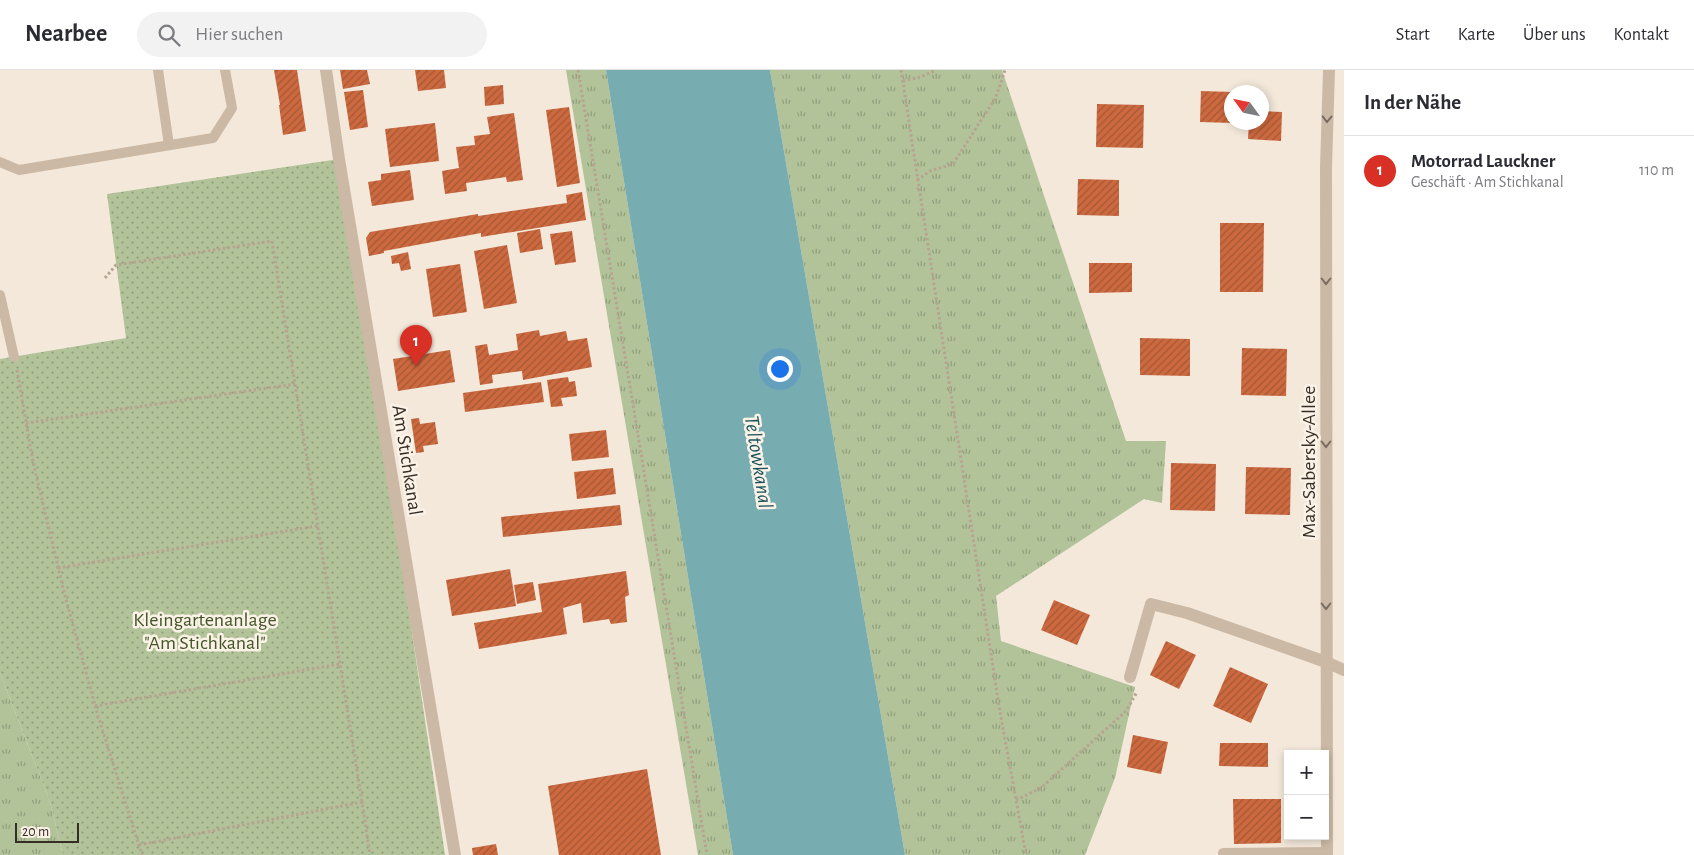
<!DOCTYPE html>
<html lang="de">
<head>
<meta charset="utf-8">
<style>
	body { margin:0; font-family:"Alegreya Sans",sans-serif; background:#f2f2f3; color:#2b2b33 }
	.controls { position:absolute; right:15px; bottom:15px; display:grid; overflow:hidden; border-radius:0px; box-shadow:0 2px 8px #0003 }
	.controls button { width:45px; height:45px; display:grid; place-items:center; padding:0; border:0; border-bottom:1px solid #e1e1e2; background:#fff; color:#2b2b33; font:25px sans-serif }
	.compass { position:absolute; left:1224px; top:15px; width:45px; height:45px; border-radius:50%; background:#fff; box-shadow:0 2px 8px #0003; rotate:303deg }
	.scale { position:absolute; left:15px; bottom:12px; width:64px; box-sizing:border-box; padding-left:5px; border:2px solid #372d27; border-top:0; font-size:14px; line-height:18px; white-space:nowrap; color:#372d27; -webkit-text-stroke:4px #faf2e6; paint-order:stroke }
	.you { position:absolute; left:779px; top:298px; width:18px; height:18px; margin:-12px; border:4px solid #fff; border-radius:50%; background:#1a73e8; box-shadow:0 0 0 8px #1a73e833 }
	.badge { display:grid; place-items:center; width:32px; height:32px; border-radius:50%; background:#d93025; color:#fff; font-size:16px; font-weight:700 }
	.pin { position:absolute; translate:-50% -41px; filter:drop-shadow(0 1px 2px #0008) }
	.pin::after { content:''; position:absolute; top:26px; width:18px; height:15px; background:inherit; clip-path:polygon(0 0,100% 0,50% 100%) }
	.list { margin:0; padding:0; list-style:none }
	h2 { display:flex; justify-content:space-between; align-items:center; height:65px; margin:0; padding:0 20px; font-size:21px }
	h2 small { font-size:16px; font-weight:400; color:#7c7c81 }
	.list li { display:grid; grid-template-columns:32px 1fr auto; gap:15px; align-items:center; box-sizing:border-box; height:70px; padding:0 20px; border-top:1px solid #e1e1e2 }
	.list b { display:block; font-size:19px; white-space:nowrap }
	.list p { margin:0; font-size:16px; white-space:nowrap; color:#7c7c81 }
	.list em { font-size:16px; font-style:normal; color:#7c7c81 }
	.icon { flex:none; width:28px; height:28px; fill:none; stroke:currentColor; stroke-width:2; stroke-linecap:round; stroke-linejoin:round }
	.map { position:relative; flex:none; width:1344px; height:785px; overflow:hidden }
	header { display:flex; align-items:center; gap:30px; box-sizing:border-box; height:70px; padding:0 25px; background:#fff; border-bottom:1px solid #e1e1e2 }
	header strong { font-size:24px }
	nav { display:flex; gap:28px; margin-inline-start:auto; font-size:18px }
	.search { width:350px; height:45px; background:#f2f2f3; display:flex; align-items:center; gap:12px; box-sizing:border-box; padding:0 18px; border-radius:28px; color:#7c7c81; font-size:19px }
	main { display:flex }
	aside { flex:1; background:#fff }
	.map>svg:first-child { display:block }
	.grass { fill:url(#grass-tufts) }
	.garden { fill:url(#garden-dots) }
	.water { fill:#77acb1 }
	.building { fill:url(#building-hatch) }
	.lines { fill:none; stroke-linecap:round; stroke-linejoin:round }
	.path { stroke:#b7a38f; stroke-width:3; stroke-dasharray:2.5 2.5; stroke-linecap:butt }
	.lane { stroke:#ccb9a5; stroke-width:10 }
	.street { stroke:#ccb9a5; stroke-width:12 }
	.oneway { stroke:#7a6c60 }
	.labels { text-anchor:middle; stroke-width:5; stroke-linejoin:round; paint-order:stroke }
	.street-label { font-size:20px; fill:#372d27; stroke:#faf2e6 }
	.park-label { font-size:20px; fill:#435629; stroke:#faf2e6 }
	.water-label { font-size:21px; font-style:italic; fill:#1a535a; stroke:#faf2e6 }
</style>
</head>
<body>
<header>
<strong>Nearbee</strong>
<div class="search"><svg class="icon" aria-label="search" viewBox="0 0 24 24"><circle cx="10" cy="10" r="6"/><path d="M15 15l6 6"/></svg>Hier suchen</div>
<nav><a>Start</a><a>Karte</a><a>Über uns</a><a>Kontakt</a></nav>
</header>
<main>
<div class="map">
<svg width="1344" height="785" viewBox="0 0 1344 785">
	<defs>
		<pattern id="grass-tufts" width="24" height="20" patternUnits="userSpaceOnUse" patternTransform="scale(1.25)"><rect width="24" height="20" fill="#b2c399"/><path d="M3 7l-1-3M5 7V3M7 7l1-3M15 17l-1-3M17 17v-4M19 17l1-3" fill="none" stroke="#929f7d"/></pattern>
		<pattern id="garden-dots" width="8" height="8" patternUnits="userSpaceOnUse" patternTransform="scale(1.25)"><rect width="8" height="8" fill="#b2c399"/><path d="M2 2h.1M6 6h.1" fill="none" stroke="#929f7d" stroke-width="1.8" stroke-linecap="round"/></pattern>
		<pattern id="building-hatch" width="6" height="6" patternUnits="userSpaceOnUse" patternTransform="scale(1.25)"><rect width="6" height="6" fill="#cc693f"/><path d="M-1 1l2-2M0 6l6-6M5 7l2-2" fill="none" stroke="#a65735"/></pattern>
	</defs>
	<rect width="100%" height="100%" fill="#f3e8da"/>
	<g class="grass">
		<path d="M566 0H606L733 785H698Z"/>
		<path d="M770 0H1002L1126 371H1166L1162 433 1144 429 996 526 1001 571 1135 617 1115 708 1085 785H905Z"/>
		<path d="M0 603 50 732 63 785H0Z"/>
	</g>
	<path class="garden" d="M339 89 391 421 445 785H63L50 732 0 603V289L126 268 107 124Z"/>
	<path class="water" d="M606 0H770L905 785H733Z"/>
	<g class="building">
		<path d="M274 0H297L306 61 283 65 279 35H280Z"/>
		<path d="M340 0H367L370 14 343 19Z"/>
		<path d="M415 0H444L446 18 418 21Z"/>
		<path d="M503 15 504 34 485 36 484 17Z"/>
		<path d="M363 20 368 57 350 60 344 22Z"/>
		<path d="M1201 21 1232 22V53L1200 52Z"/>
		<path d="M1097 34 1144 35 1143 78 1096 77Z"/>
		<path d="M569 37 580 113 557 117 546 40Z"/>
		<path d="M1262 41 1282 42 1281 71 1248 69 1249 52H1262Z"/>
		<path d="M514 43 523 110 507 112 506 107 466 113 467 121 445 124 442 101 459 98 456 77 475 75 474 66 490 64 487 47Z"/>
		<path d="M435 53 439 91 390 97 385 59Z"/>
		<path d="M410 100 414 130 372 136 368 112 381 110V104Z"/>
		<path d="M1078 109 1119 110V146L1077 145Z"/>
		<path d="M582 122 586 150 481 167V163L384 181V183L369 186 366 168 370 162 478 144V146L567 133 566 125Z"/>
		<path d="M1220 153H1264L1263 222H1220Z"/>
		<path d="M540 159 543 179 520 183 517 163Z"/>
		<path d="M572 161 576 192 555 195 550 164Z"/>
		<path d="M507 175 517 233 484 239 474 181Z"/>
		<path d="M408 182 411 199 401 201 399 193 392 194 391 186Z"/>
		<path d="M1089 193H1132V222L1089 223Z"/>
		<path d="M460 194 467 242 433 247 426 199Z"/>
		<path d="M539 260 540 266 566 261 568 271 587 268 592 297 523 310 522 301 492 305 493 313 480 315 475 276 487 274 489 285 518 280 516 264Z"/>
		<path d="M1140 268 1190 269V306L1140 305Z"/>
		<path d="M1242 278 1287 279 1286 326 1241 325Z"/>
		<path d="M450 280 455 312 398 321 393 289Z"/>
		<path d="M568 307 569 312 575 311 577 326 561 328 563 336 551 337 547 310Z"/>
		<path d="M541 312 544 332 465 342 463 323Z"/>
		<path d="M419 348 420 354 435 352 438 374 423 376 424 382 416 383 411 349Z"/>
		<path d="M606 360 609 387 572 391 569 364Z"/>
		<path d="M1171 393 1216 394 1215 441 1170 440Z"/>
		<path d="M1246 397 1291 398 1290 445 1245 444Z"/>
		<path d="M613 398 616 424 577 429 574 402Z"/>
		<path d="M620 435 622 455 503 467 501 447Z"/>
		<path d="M510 499 516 536 452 546 446 510Z"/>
		<path d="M626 501 629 525 625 527 627 552 611 554 609 549 583 553 581 533 563 538 567 564 479 579 474 553 542 542 538 514Z"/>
		<path d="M533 512 536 530 517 534 514 515Z"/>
		<path d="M1054 530 1090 545 1077 575 1041 560Z"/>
		<path d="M1166 571 1196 585 1179 619 1150 605Z"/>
		<path d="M1230 597 1268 614 1251 653 1213 636Z"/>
		<path d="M1133 665 1168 672 1161 704 1127 697Z"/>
		<path d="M1220 673H1268V697L1219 696Z"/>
		<path d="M647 699 661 785H559L548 716Z"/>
		<path d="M1233 729H1281V773L1234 774Z"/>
		<path d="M496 774 498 785H473L472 778Z"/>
	</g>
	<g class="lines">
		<g class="path">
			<path d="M578 0 707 785"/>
			<path d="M901 0 999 636 1026 785"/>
			<path d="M903 11 921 7 936 0"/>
			<path d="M917 110 930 101 953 94 996 27 1005 0"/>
			<path d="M105 208 116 195 272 171 340 594"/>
			<path d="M17 300 33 392 64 522 98 646 142 785"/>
			<path d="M26 353 295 314"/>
			<path d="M58 498 317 456"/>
			<path d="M95 636 340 594 362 732"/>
			<path d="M1016 730 1041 718 1126 641 1137 622"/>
			<path d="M139 775 362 732 370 785"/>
		</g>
		<g class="lane">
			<path d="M158 0 169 75"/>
			<path d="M0 92 19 100 213 68 232 38 225 0"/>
			<path d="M0 225 14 287"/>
			<path d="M1223 783 1327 782"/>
		</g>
		<g class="street">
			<path d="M326 0 339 89 455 785"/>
			<path d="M1130 607 1151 534 1187 543 1326 592 1344 600"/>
			<path d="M1327 785 1326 98 1329 0"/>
		</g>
	</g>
	<defs><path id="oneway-chevron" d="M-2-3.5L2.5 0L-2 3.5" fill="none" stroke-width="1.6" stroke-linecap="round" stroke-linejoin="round" transform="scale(1.25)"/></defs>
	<g class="oneway">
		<use href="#oneway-chevron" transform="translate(1327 49) rotate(91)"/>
		<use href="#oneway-chevron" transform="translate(1326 211) rotate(90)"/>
		<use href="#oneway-chevron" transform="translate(1326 374) rotate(90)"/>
		<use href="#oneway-chevron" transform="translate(1326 536) rotate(90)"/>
	</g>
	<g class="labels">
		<g class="street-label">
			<text transform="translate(408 390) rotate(81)" y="7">Am Stichkanal</text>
			<text transform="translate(1308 392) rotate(-90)" y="7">Max-Sabersky-Allee</text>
		</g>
		<g class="park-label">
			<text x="205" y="556">Kleingartenanlage<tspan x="205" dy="23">"Am Stichkanal"</tspan></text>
		</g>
		<g class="water-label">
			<text transform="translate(759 392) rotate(81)" y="7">Teltowkanal</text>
		</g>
	</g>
</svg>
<div class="controls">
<button>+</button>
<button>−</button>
</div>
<svg class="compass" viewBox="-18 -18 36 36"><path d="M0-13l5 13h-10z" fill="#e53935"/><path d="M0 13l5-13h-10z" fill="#7c7c81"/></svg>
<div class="scale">20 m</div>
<div class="you"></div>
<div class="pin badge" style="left:416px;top:296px">1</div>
</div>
<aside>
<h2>In der Nähe<small></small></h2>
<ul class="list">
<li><span class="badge">1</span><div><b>Motorrad Lauckner</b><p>Geschäft · Am Stichkanal</p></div><em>110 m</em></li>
</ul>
</aside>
</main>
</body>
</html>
